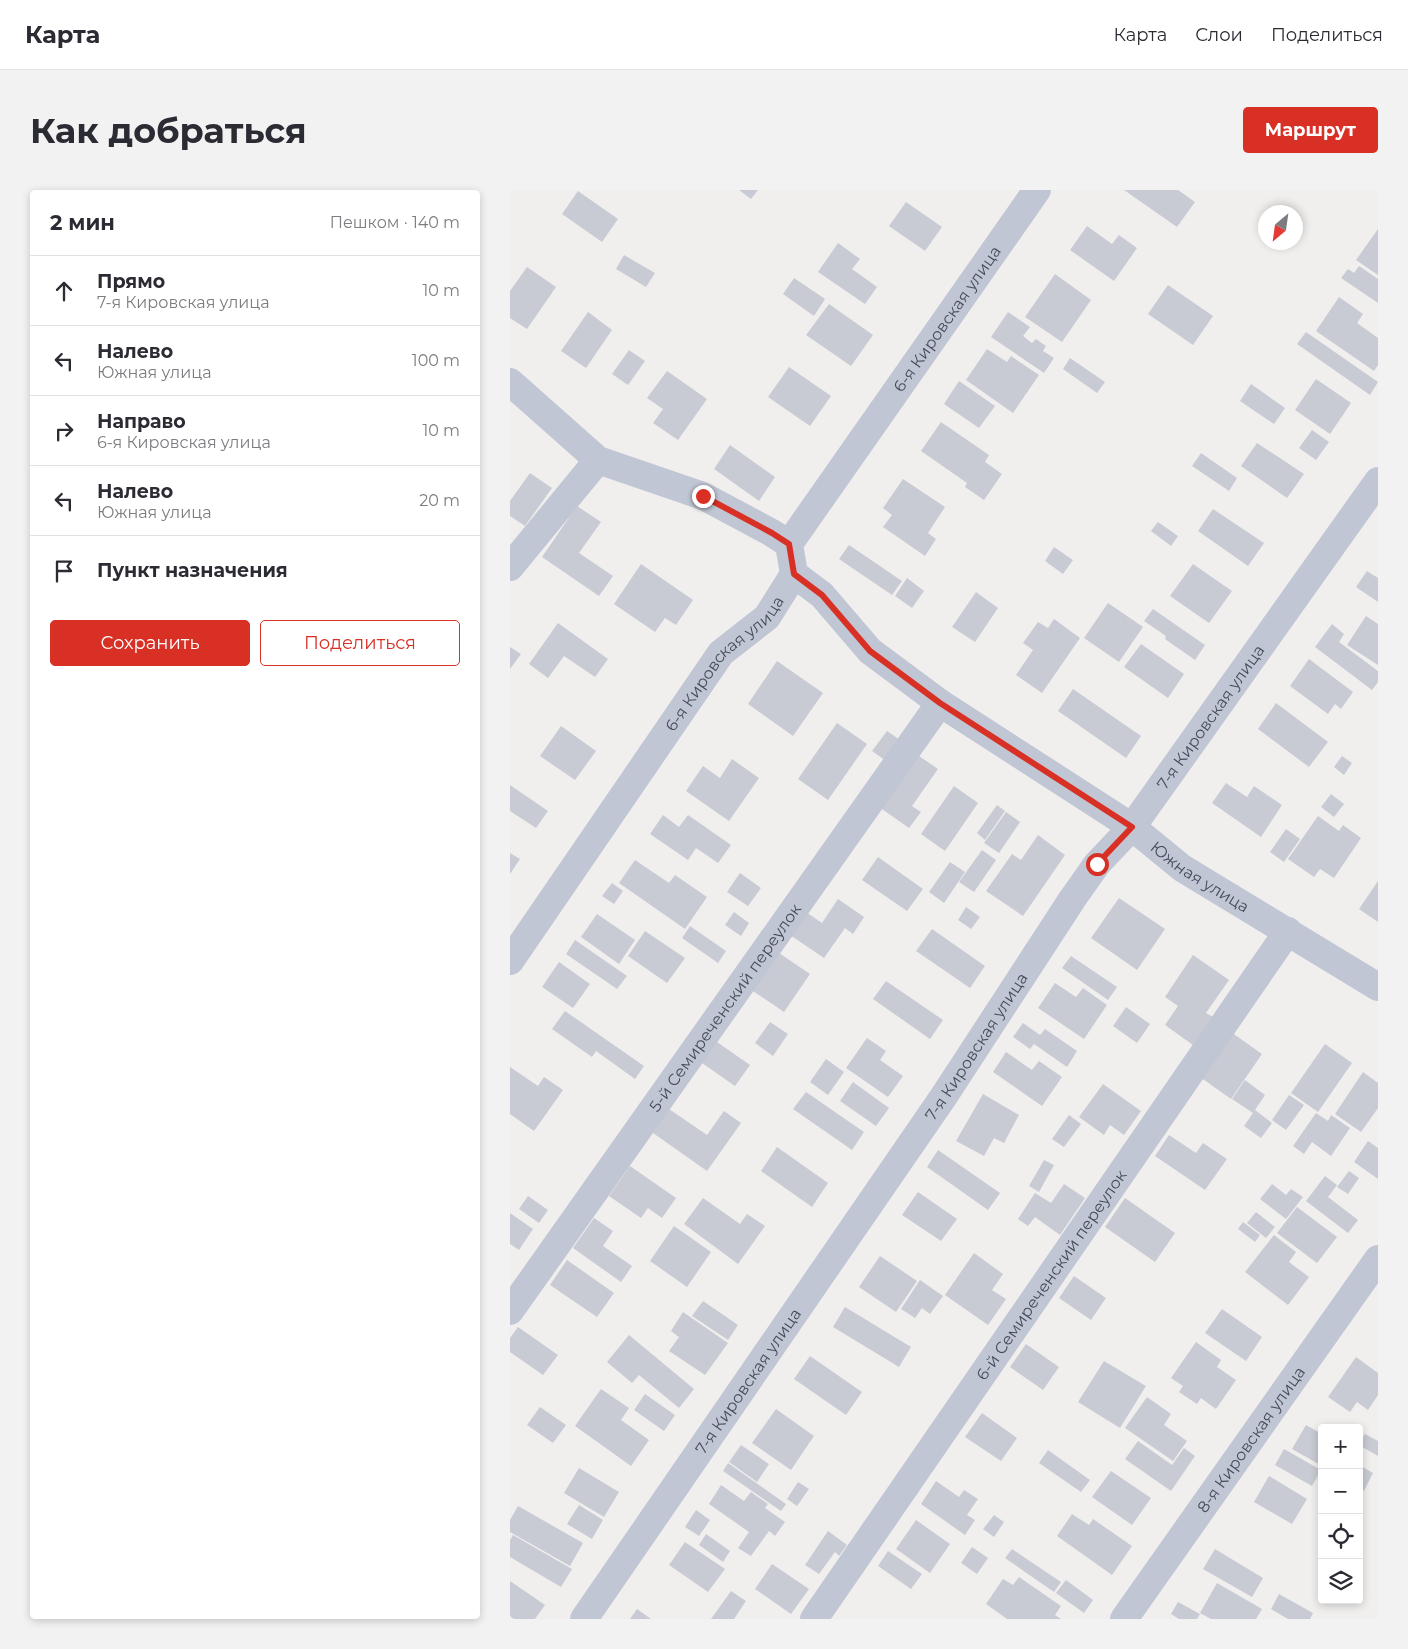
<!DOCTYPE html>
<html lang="ru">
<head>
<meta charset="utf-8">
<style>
	body { margin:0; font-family:Montserrat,sans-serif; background:#f2f2f3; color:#2b2b33 }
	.controls { position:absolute; right:15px; bottom:15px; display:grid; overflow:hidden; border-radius:5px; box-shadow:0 2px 8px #0003 }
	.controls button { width:45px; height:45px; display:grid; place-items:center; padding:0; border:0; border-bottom:1px solid #e1e1e2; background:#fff; color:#2b2b33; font:25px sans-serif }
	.compass { position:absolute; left:748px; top:15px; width:45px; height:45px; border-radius:50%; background:#fff; box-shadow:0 2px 8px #0003; rotate:209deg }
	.stop { position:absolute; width:15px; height:15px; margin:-11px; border:4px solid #d93025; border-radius:50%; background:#fff }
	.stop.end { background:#d93025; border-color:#fff; box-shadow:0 1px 5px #0008 }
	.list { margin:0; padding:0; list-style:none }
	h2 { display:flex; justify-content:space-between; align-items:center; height:65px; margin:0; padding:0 20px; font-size:21px }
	h2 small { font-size:16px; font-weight:400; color:#7c7c81 }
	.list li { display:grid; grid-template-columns:32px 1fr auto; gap:15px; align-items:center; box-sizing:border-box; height:70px; padding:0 20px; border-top:1px solid #e1e1e2 }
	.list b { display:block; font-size:19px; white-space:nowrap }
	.list p { margin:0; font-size:16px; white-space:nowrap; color:#7c7c81 }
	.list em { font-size:16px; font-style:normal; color:#7c7c81 }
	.actions { display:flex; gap:10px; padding:15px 20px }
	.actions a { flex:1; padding:11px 0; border:1px solid #d93025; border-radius:5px; text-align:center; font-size:18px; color:#d93025 }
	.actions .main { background:#d93025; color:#fff }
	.icon { flex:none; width:28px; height:28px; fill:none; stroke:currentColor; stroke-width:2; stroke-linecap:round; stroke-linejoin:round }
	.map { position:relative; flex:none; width:868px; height:1429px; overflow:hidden; border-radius:5px }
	header { display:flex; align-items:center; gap:30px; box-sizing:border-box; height:70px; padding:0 25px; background:#fff; border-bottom:1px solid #e1e1e2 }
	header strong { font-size:24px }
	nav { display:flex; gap:28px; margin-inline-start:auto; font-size:18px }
	.intro { display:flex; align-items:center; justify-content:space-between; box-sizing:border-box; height:120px; padding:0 30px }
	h1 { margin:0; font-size:35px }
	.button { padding:12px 22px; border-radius:5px; background:#d93025; color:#fff; font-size:18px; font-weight:700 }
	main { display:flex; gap:30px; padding:0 30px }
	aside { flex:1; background:#fff; border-radius:5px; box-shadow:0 2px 8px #0003 }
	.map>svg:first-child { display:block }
	.building { fill:#c9cbd4 }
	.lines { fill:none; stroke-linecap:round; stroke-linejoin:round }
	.minor { stroke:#c0c6d4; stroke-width:28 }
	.route { stroke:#d93025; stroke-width:6 }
	.labels { text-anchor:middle; stroke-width:4; stroke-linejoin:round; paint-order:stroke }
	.street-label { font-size:16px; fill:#454c5c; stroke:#fff }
</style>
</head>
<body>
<header>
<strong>Карта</strong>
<nav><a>Карта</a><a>Слои</a><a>Поделиться</a></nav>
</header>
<div class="intro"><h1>Как добраться</h1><a class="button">Маршрут</a></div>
<main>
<aside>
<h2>2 мин<small>Пешком · 140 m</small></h2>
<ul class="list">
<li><svg class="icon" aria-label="ahead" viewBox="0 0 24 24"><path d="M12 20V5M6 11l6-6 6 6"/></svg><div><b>Прямо</b><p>7-я Кировская улица</p></div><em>10 m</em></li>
<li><svg class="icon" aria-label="left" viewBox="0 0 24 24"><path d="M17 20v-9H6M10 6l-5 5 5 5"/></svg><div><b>Налево</b><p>Южная улица</p></div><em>100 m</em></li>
<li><svg class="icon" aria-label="right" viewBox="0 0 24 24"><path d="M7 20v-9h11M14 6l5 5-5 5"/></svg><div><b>Направо</b><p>6-я Кировская улица</p></div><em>10 m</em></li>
<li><svg class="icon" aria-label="left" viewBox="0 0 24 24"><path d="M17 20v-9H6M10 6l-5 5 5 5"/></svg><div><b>Налево</b><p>Южная улица</p></div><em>20 m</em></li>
<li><svg class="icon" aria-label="arrive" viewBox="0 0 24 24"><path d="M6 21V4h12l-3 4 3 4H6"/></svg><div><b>Пункт назначения</b></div></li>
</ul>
<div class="actions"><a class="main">Сохранить</a><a>Поделиться</a></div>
</aside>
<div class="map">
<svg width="868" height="1429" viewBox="0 0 868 1429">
	<rect width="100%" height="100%" fill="#f1eeee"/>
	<g class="building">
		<path d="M229 0H248L241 9Z"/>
		<path d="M614 0H668L685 12 667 37Z"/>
		<path d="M68 1 108 29 92 52 52 24Z"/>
		<path d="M396 12 432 37 415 61 379 36Z"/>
		<path d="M577 36 602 54 609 45 627 58 604 91 560 60Z"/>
		<path d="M868 39V85L846 70Z"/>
		<path d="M328 53 350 69 342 79 367 97 355 114 308 82Z"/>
		<path d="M114 65 145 83 136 97 106 79Z"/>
		<path d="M849 76 868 89V113L831 88 838 79 844 83Z"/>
		<path d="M17 77 46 97 17 139 0 128V101Z"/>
		<path d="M545 84 581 110 552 152 515 127Z"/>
		<path d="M284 88 315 109 304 126 273 104Z"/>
		<path d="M658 95 703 126 683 155 638 124Z"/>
		<path d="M829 107 853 124 847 133 868 148V175L864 181 806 141Z"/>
		<path d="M319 114 363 145 341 176 296 145Z"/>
		<path d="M78 122 102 140 76 178 51 161Z"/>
		<path d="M498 122 520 137 513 146 522 153 526 149 536 156 533 161 544 168 534 183 481 147Z"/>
		<path d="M796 142 868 192 860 205 787 154Z"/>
		<path d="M477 159 497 172 501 166 529 185 503 223 456 190Z"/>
		<path d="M119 160 135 171 118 195 102 184Z"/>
		<path d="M560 168 595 192 587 203 553 179Z"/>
		<path d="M279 177 321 206 300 236 258 207Z"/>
		<path d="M157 181 197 209 168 250 143 233 153 219 137 208Z"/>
		<path d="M806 189 841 213 820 244 785 220Z"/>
		<path d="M449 191 485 216 469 238 434 214Z"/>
		<path d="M741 194 775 218 764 234 730 211Z"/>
		<path d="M431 232 479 265 475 272 492 284 474 310 455 297 457 293 411 261Z"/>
		<path d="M802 240 819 252 806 270 789 258Z"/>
		<path d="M747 253 794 284 777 308 731 276Z"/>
		<path d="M220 255 265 287 249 311 204 279Z"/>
		<path d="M691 263 727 288 719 301 682 276Z"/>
		<path d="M20 283 42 298 15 336 0 326V311Z"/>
		<path d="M393 289 435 317 418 343 426 349 415 366 373 337 382 325 373 318Z"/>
		<path d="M67 316 91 332 69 363 103 386 89 406 32 367Z"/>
		<path d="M703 319 754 353 738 376 688 341Z"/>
		<path d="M648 332 668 346 661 356 641 341Z"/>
		<path d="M339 355 392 391 382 405 329 369Z"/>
		<path d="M544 357 563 370 553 384 535 371Z"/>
		<path d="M131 374 183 410 166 435 155 428 145 442 104 414Z"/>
		<path d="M683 374 722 401 699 433 660 406Z"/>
		<path d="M857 381 868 388V412L846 397Z"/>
		<path d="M397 388 414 401 402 418 385 406Z"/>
		<path d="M466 402 488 418 465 452 442 437Z"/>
		<path d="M598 413 633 437 609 472 574 448Z"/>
		<path d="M643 419 695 455 685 470 655 449 656 446 634 431Z"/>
		<path d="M856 426 868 434V475L837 455Z"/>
		<path d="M544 429 570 448 532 503 506 485 523 460 513 453 528 432 538 438Z"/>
		<path d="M48 433 98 469 85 487 54 466 38 488 19 474Z"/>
		<path d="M822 434 834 444 829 452 868 481V492L862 500 805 457Z"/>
		<path d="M631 454 674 484 658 508 614 477Z"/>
		<path d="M0 457 11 464 0 479Z"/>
		<path d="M799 469 843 502 831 519 825 514 818 524 780 496Z"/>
		<path d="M267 471 313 503 283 546 238 514Z"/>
		<path d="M563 499 631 546 616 568 548 521Z"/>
		<path d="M766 513 818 552 799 577 748 539Z"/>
		<path d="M327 533 357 554 318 610 288 589Z"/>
		<path d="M51 536 86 561 65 590 30 566Z"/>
		<path d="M377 541 393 552 379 573 362 561Z"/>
		<path d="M406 564 428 579 402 616 411 622 399 638 369 617Z"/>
		<path d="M832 566 842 573 834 585 824 577Z"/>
		<path d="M222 569 249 588 219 631 176 601 193 576 210 588Z"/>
		<path d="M716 593 737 607 744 596 772 615 751 647 702 613Z"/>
		<path d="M0 595 38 621 26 638 0 621Z"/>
		<path d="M444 596 468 613 435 661 411 644Z"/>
		<path d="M821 604 834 614 824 627 811 617Z"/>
		<path d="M487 615 495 621 475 650 467 643Z"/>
		<path d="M496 622 510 632 489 663 474 653Z"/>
		<path d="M153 625 169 637 178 625 221 655 208 673 186 658 178 670 140 644Z"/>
		<path d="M808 626 829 641 833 635 851 648 824 688 810 679 804 687 778 669Z"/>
		<path d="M776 639 790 649 774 672 760 662Z"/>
		<path d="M528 645 555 665 513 726 476 701 502 664 511 670Z"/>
		<path d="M472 660 486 670 464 702 449 692Z"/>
		<path d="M0 663 10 669 0 684Z"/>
		<path d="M368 667 413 699 397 721 352 690Z"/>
		<path d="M125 670 159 693 165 685 197 707 175 739 109 693Z"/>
		<path d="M440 672 455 682 434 713 419 702Z"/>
		<path d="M230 683 251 698 238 716 217 702Z"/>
		<path d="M868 691V732L849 719Z"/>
		<path d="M102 693 113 701 104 714 92 706Z"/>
		<path d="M609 708 655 739 627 780 581 748Z"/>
		<path d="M328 709 354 727 343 744 335 738 314 768 280 745 296 722 312 733Z"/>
		<path d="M456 717 470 727 461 739 448 730Z"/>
		<path d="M224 722 239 733 231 746 215 735Z"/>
		<path d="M87 724 125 750 109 774 71 747Z"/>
		<path d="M180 736 216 761 208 773 172 748Z"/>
		<path d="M422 739 475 776 460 798 406 761Z"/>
		<path d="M135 741 175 768 157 793 118 766Z"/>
		<path d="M65 750 117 786 107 799 56 764Z"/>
		<path d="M269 763 300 784 274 822 243 801Z"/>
		<path d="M683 765 719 790 696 823 703 827 683 855 655 835 668 816 655 807Z"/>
		<path d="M561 766 607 797 598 810 552 778Z"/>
		<path d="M49 772 80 794 63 818 32 797Z"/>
		<path d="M376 791 433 830 420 849 363 809Z"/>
		<path d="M545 793 566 807 573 798 597 815 574 849 528 818Z"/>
		<path d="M616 817 640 834 627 853 603 836Z"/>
		<path d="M55 821 134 876 125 889 86 861 82 867 42 839Z"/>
		<path d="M260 832 278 844 263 866 245 853Z"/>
		<path d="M513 833 530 845 535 839 567 861 557 877 524 854 520 859 503 847Z"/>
		<path d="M721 842 752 864 721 909 690 887Z"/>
		<path d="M357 848 376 861 370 870 393 886 378 907 336 878Z"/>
		<path d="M207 852 240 875 225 896 192 873Z"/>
		<path d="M815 854 842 873 808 922 781 903Z"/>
		<path d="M496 862 522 880 529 871 552 887 532 916 483 882Z"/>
		<path d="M316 869 334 882 318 905 300 892Z"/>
		<path d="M0 877 28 896 34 887 53 900 24 941 0 924Z"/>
		<path d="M853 882 868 893V918L851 942 825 924Z"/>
		<path d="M735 890 755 905 745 920 762 933 751 948 734 936 743 923 722 909Z"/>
		<path d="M343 892 379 918 366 936 330 911Z"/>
		<path d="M593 894 631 921 614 945 600 935 594 945 569 927Z"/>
		<path d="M296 902 354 942 342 960 283 919Z"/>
		<path d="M473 904 509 925 494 953 484 948 474 966 446 951Z"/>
		<path d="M779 905 794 915 776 940 762 930Z"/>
		<path d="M159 919 197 945 214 921 231 933 197 981 143 943Z"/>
		<path d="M806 923 818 931 821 925 840 938 821 966 802 952 794 964 783 956Z"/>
		<path d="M559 925 571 934 554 957 542 949Z"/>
		<path d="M659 945 686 963 693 953 717 969 695 1000 645 966Z"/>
		<path d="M858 951 868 958V989L844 972Z"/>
		<path d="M267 957 318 993 302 1017 251 981Z"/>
		<path d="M428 960 490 1003 478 1020 417 977Z"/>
		<path d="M534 970 544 975 529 1002 519 996Z"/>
		<path d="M120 976 166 1008 152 1028 138 1018 131 1028 99 1006Z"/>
		<path d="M839 981 849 988 838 1004 827 997Z"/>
		<path d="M815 986 827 995 818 1007 848 1030 838 1043 796 1011Z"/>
		<path d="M554 994 575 1008 550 1045 525 1027 518 1036 508 1029 525 1003 541 1013Z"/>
		<path d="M762 994 776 1005 781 999 793 1007 776 1029 750 1009Z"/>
		<path d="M408 1002 447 1029 431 1051 392 1025Z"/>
		<path d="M18 1006 38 1020 29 1033 9 1019Z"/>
		<path d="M193 1008 230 1034 237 1024 255 1036 228 1074 174 1034Z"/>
		<path d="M615 1008 665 1043 645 1072 595 1037Z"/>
		<path d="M787 1017 827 1047 807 1073 767 1043Z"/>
		<path d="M746 1022 765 1037 756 1048 737 1033Z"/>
		<path d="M0 1023 23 1039 9 1060 0 1054Z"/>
		<path d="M84 1028 103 1041 93 1056 122 1076 111 1092 63 1058Z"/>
		<path d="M733 1032 750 1045 745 1052 728 1039Z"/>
		<path d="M164 1036 201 1062 177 1097 140 1071Z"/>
		<path d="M764 1045 786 1062 779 1072 799 1087 778 1115 735 1082Z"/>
		<path d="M464 1063 493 1084 482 1100 496 1109 478 1135 435 1105Z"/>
		<path d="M370 1066 407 1091 386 1122 349 1097Z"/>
		<path d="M57 1070 104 1103 87 1127 40 1095Z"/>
		<path d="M564 1086 596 1108 581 1130 549 1108Z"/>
		<path d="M410 1090 433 1106 420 1124 412 1118 405 1128 391 1119Z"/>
		<path d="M193 1111 228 1135 218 1150 182 1126Z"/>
		<path d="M335 1117 401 1157 389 1177 323 1137Z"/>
		<path d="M712 1119 752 1147 736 1171 695 1143Z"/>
		<path d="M173 1122 218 1153 195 1185 159 1161 169 1147 161 1141Z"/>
		<path d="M8 1137 48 1165 33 1185 0 1162V1148Z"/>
		<path d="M119 1145 184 1199 169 1218 129 1185 122 1193 97 1172Z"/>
		<path d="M686 1152 711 1170 707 1177 726 1190 706 1219 691 1208 687 1214 669 1202 673 1196 661 1188Z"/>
		<path d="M516 1154 549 1177 533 1200 500 1177Z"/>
		<path d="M300 1166 352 1202 336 1225 284 1189Z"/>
		<path d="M846 1167 868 1183V1205L858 1220 847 1212 840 1222 818 1207Z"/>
		<path d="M594 1171 636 1196 610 1238 568 1212Z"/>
		<path d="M91 1199 119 1218 111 1230 139 1250 121 1276 65 1236Z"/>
		<path d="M135 1204 165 1225 154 1241 124 1220Z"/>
		<path d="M637 1207 661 1224 654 1235 677 1251 663 1271 615 1238Z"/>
		<path d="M30 1217 56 1235 43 1253 17 1235Z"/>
		<path d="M266 1219 304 1246 281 1280 242 1253Z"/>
		<path d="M472 1223 507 1248 491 1271 455 1247Z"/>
		<path d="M796 1235 812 1244V1276L782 1259Z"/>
		<path d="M855 1244 868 1251V1266L849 1255Z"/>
		<path d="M628 1251 662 1275 674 1258 685 1266 661 1301 615 1269Z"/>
		<path d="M231 1255 259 1274 247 1292 219 1272Z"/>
		<path d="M774 1259 811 1280 802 1296 765 1275Z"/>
		<path d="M538 1260 580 1290 571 1302 529 1273Z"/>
		<path d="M218 1273 276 1314 271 1321 213 1281Z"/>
		<path d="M849 1275 863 1283 854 1301 849 1298Z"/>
		<path d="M69 1278 109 1302 94 1327 54 1303Z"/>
		<path d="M601 1281 641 1308 622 1335 582 1307Z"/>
		<path d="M759 1286 797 1309 782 1334 744 1312Z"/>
		<path d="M426 1291 449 1307 454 1300 468 1309 457 1325 465 1330 455 1345 411 1314Z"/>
		<path d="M288 1292 299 1299 287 1316 277 1309Z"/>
		<path d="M211 1295 234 1311 241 1302 258 1314 255 1318 275 1332 265 1346 259 1341 241 1366 228 1358 239 1342 199 1314Z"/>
		<path d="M69 1315 93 1330 82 1349 57 1334Z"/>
		<path d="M8 1316 73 1353 60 1376 0 1342V1330Z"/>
		<path d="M186 1320 200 1330 189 1346 175 1337Z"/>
		<path d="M562 1324 579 1335 583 1329 622 1356 602 1385 547 1346Z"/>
		<path d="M484 1325 494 1332 484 1347 473 1339Z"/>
		<path d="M406 1330 440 1354 420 1383 386 1359Z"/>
		<path d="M318 1341 337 1355 329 1366 325 1362 309 1384 295 1375Z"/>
		<path d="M196 1344 220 1361 213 1372 189 1355Z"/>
		<path d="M3 1345 62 1379 51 1397 0 1367V1350Z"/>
		<path d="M175 1352 215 1379 198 1402 159 1375Z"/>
		<path d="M462 1357 478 1368 467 1384 451 1373Z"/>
		<path d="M502 1359 551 1392 544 1402 495 1368Z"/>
		<path d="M705 1359 753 1388 742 1407 693 1379Z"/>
		<path d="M378 1361 412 1384 401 1399 368 1376Z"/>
		<path d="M262 1374 299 1399 281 1424 245 1399Z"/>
		<path d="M509 1387 551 1416 545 1425 551 1429H497L476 1414 493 1389 503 1395Z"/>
		<path d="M556 1390 583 1410 574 1423 546 1403Z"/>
		<path d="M0 1391 35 1415 25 1429H3L0 1427Z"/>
		<path d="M707 1393 752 1419 746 1429H701L690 1423Z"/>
		<path d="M221 1401 236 1411 224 1429H201Z"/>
		<path d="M769 1404 803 1423 800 1429H778L761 1419Z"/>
		<path d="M668 1412 690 1424 687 1429H669L661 1424Z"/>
		<path d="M127 1419 141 1429H120Z"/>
	</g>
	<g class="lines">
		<g class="minor">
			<path d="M0 192 88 270 193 306 262 343 279 354"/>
			<path d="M0 377 88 270"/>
			<path id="s1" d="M284 384 312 405 360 461 430 513 622 637 672 678 868 797"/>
			<path id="s2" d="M0 771 211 463 257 427 284 384 279 354 527 0"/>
			<path id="s3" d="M0 1121 430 513"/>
			<path id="s4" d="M74 1429 434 906 563 708 587 674 622 637 868 291"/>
			<path id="s5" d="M304 1429 778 741"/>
			<path id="s6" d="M614 1429 868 1069"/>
		</g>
	</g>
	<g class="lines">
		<path class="route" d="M193 306 262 343 279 354 284 384 312 405 360 461 430 513 622 637 587 674"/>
	</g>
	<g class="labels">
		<g class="street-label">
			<text dy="6" stroke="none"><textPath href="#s2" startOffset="788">6-я Кировская улица</textPath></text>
			<text dy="6" stroke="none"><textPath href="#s2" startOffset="368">6-я Кировская улица</textPath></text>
			<text dy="6" stroke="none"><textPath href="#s4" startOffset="1099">7-я Кировская улица</textPath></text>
			<text dy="6" stroke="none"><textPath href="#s1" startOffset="509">Южная улица</textPath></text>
			<text dy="6" stroke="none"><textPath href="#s3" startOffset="372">5-й Семиреченский переулок</textPath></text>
			<text dy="6" stroke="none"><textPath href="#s4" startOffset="694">7-я Кировская улица</textPath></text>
			<text dy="6" stroke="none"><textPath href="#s5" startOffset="418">6-й Семиреченский переулок</textPath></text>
			<text dy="6" stroke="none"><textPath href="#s4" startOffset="289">7-я Кировская улица</textPath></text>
			<text dy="6" stroke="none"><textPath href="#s6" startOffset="220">8-я Кировская улица</textPath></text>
		</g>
	</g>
</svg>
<div class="controls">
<button>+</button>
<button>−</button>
<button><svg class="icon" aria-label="locate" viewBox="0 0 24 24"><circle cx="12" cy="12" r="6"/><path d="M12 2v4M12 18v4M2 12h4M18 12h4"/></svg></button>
<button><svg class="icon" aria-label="layers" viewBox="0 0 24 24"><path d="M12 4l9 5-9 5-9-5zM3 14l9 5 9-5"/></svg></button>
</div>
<svg class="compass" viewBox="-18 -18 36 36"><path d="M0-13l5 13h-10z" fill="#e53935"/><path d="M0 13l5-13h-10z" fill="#7c7c81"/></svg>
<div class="stop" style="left:587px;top:674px"></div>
<div class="stop end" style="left:193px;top:306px"></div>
</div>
</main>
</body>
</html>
